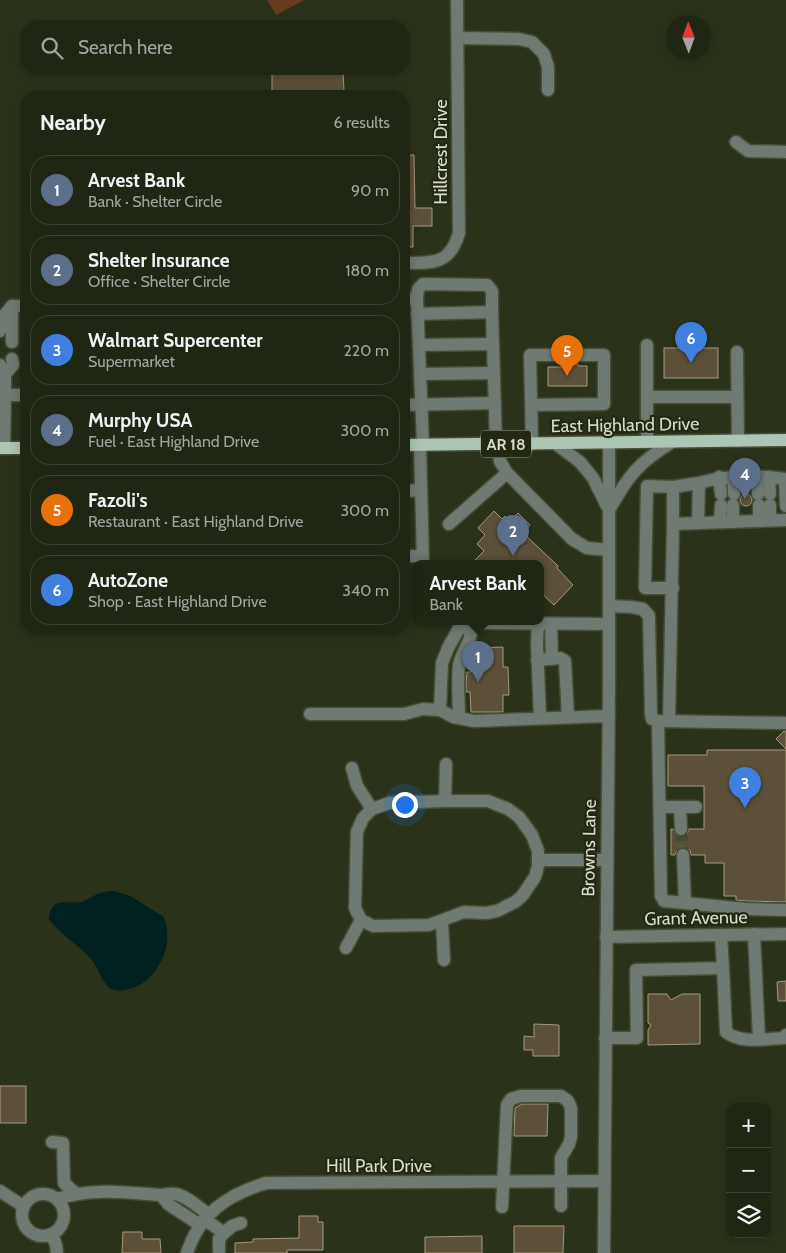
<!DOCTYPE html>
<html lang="en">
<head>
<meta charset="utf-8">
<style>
	body { margin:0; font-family:Cabin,sans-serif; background:#2d3222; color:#f1f3f6 }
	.controls { position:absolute; right:15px; bottom:15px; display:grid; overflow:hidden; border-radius:10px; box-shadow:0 2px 12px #0003 }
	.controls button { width:45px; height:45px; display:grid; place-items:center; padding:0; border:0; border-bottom:1px solid #3d4334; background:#202614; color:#f1f3f6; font:25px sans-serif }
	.compass { position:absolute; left:666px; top:15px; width:45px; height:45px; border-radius:50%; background:#202614; box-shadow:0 2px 12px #0003; rotate:359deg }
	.you { position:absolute; left:404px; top:804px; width:18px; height:18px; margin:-12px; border:4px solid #fff; border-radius:50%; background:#1a73e8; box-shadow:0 0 0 8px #1a73e833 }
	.badge { display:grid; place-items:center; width:32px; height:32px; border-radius:50%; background:#8bbbb9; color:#fff; font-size:16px; font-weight:700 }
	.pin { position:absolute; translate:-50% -41px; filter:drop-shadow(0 1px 2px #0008) }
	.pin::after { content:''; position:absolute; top:26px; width:18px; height:15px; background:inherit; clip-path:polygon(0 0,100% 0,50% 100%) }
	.popup { position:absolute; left:412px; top:560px; width:132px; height:65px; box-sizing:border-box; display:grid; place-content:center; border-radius:10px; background:#202614; filter:drop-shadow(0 1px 4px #0005); font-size:16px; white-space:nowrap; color:#a2a5a0 }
	.popup b { font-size:19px; color:#f1f3f6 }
	.popup::after { content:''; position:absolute; left:50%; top:100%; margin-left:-10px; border:10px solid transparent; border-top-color:#202614 }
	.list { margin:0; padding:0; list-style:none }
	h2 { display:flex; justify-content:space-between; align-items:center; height:65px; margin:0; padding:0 20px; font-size:21px }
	h2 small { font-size:16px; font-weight:400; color:#a2a5a0 }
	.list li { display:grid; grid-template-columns:32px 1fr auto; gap:15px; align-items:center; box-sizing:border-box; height:70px; margin:0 10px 10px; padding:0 10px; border:1px solid #3d4334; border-radius:20px }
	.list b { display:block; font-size:19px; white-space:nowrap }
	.list p { margin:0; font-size:16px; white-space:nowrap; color:#a2a5a0 }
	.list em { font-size:16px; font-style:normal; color:#a2a5a0 }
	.icon { flex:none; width:28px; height:28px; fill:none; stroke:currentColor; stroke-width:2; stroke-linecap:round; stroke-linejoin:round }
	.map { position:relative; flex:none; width:786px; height:1253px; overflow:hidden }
	.search { position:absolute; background:#202614; box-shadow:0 2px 12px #0003; left:20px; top:20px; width:390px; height:55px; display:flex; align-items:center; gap:12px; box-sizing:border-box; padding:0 18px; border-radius:20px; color:#a2a5a0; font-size:19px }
	.panel { position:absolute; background:#202614; box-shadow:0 2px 12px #0003; left:20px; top:90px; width:390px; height:545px; border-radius:20px }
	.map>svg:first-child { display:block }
	.green { fill:#663b1d }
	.water { fill:#002120 }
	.building { fill:#5c5138; stroke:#a5997d }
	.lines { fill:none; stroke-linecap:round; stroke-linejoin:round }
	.minor-tunnel { stroke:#454b35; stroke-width:12; stroke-dasharray:12 6; stroke-linecap:butt }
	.minor-casing { stroke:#464d36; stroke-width:15 }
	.major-casing { stroke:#464d36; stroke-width:15 }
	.minor { stroke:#6e7a72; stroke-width:12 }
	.major { stroke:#adc5b5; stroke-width:12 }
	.labels { text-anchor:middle; stroke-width:4.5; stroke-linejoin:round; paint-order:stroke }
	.shield { fill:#222811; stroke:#a0a594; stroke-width:1 }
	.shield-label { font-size:16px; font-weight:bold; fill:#d6dbcc }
	.street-label { font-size:18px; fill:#d6dbcc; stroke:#222811 }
</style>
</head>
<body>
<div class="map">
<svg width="786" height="1253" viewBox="0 0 786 1253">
	<rect width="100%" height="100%" fill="#2b321a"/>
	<path class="green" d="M267 0H304L276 15Z"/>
	<path class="water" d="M114 891 130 896 164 917C165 922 167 927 167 932 170 954 152 985 129 989 123 990 117 992 111 989 103 984 99 971 94 963 84 948 62 936 49 920 51 892 70 907 84 901 98 894 98 892 114 891Z"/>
	<g class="building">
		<path d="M272 69H343L344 92 330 93V96H272Z"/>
		<path d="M404 155H414L415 208H432V226H413V247H404Z"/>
		<rect x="664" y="348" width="54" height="30"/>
		<path d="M568 364H578V366H587V386H548V367H568Z"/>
		<circle cx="746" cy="500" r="6"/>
		<path d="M494 511 502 519 505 516 510 521 518 513 530 525 523 533 558 566 557 568 573 585 554 605 540 592V563H472L484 551 477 544 485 535 478 528Z"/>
		<path d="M503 647V667H508L509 695H503V712H471L470 692H466V685L467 672H471V656L475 648Z"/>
		<path d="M784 731H786V749L776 739Z"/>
		<path d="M707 750H786V902L746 901 736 900V896H724V863H705V855H691L690 850 683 847 678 848 675 855H671V829H673L677 836 681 837 686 836 689 829H704V786H668V755H707Z"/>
		<path d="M786 981V1001H778L777 982Z"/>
		<path d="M648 994H667L671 1000 682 994H700V1044L648 1045V1030L651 1025 648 1023Z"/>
		<path d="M534 1024 559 1025V1056H533V1050H524V1036L534 1037Z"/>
		<rect x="0" y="1086" width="26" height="37"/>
		<path d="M522 1104H548L547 1136H514L515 1108Z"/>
		<path d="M299 1216H318V1222H323V1250H287V1253H235V1243L253 1242V1239L299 1238Z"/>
		<path d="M514 1226H564L563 1253H514Z"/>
		<path d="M123 1232H142V1239H160L161 1253H122Z"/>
		<path d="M482 1236V1253H425V1237Z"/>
	</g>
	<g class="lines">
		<path class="minor-tunnel" d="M681 829 683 855"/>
		<defs>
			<g id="minor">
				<path d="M458 38 519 39 532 42 544 54 548 67V90"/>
				<path d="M736 142 748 151 786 152"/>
				<path d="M404 263C432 263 450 265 459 233L457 0"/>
				<path d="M404 299H417L423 445"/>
				<path d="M417 299 418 289 423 284 487 285 492 291V312L417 314"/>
				<path d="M492 312 496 444"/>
				<path d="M0 331 2 318 12 306H26"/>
				<path d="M12 342V306"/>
				<path d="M419 345 493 344"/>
				<path d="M737 352 738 441"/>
				<path d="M0 365 5 374V395"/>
				<path d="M5 374 13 365 12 359"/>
				<path d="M420 374 493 373"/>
				<path d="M647 397H737"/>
				<path d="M404 405 495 403"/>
				<path d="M531 405 604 404V355H530L532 444"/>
				<path d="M647 442V345"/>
				<path d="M498 444 500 461 507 473 572 539 587 548 609 550"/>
				<path d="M556 444 580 462 593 478 607 506"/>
				<path d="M420 445 423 563"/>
				<path d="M4 448 5 395H26"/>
				<path d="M733 476 734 494"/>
				<path d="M719 477 721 494"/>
				<path d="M757 477 758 494"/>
				<path d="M769 477 770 494"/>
				<path d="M699 483C727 475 755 475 785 479L786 506"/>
				<path d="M673 487V524"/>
				<path d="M404 491 421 490"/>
				<path d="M733 505V522"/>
				<path d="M759 505V521"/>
				<path d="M609 510C629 475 638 463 672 442"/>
				<path d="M770 520V505"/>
				<path d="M720 522 721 505"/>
				<path d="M449 524 507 473"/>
				<path d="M404 556H422"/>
				<path d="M673 588H645L647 486 673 487 699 483 698 523"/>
				<path d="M609 606 631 607 643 609 649 616 651 714 652 719 658 721 786 723"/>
				<path d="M463 621 448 648 442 663 440 710 453 717 474 721 609 716"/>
				<path d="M475 621 485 623 609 624"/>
				<path d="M538 624 537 643 540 718"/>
				<path d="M551 624 552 659"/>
				<path d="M537 660 560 658 565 661 568 717"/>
				<path d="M310 714H404L423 709 440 710"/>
				<path d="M459 718C459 701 457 682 459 665 461 653 471 643 471 631L461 625"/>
				<path d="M658 721 661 896 664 901 746 909 786 910"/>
				<path d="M669 721 673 524 786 520"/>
				<path d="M352 768 357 786 372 809"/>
				<path d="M445 801H488L508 809 519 817 532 835 538 851V866L535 877 522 896 515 902 497 911 486 913 464 912 429 925 373 926 361 920 355 908 357 832 363 818 372 809 389 803Z"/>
				<path d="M445 801 446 764"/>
				<path d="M660 807H696"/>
				<path d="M680 807 681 829"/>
				<path d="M683 855 685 903"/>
				<path d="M538 860H607"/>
				<path d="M442 922 444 960"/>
				<path d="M754 934 759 1039"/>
				<path d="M606 937 786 934"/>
				<path d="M346 948 361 920"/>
				<path d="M723 968 726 1032C741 1044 765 1039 784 1038L786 1035"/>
				<path d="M605 1038H637L636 970 723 968 721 935"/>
				<path d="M52 1142 63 1143 64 1183 75 1193"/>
				<path d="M0 1191 23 1206"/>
				<circle cx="43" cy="1215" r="21"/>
				<path d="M161 1195 168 1204 200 1225"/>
				<path d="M57 1199C92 1188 124 1192 160 1195 164 1195 170 1193 175 1194 187 1196 198 1207 208 1214"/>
				<path d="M502 1207 507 1105 511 1099 521 1096H561L568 1101 571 1108V1137L569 1144 561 1158V1206"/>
				<path d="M204 1219 224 1233 219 1239V1251"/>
				<path d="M224 1233 232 1226 241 1223"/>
				<path d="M52 1234 56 1245 57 1253"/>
				<path d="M187 1253C200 1213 227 1195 266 1183L604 1181"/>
				<path d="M604 1253 609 680V443"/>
			</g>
			<g id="major">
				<path d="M404 445 786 440"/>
				<path d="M0 448H26"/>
			</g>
		</defs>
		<use href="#minor" class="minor-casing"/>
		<use href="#major" class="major-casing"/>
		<use href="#minor" class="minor"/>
		<use href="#major" class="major"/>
	</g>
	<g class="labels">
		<rect class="shield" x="481" y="430.5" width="50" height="27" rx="4"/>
		<g class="shield-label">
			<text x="506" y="450">AR 18</text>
		</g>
		<g class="street-label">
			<text transform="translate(441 152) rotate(-90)" y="6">Hillcrest Drive</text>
			<text transform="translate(625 425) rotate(-1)" y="6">East Highland Drive</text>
			<text transform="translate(589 848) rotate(-89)" y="6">Browns Lane</text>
			<text transform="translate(696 918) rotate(-1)" y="6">Grant Avenue</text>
			<text x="379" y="1172">Hill Park Drive</text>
		</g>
	</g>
</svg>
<div class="controls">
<button>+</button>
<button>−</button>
<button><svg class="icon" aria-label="layers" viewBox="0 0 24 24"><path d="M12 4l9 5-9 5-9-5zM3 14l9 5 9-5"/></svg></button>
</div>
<svg class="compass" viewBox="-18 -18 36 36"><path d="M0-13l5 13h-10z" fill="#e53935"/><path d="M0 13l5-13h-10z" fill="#a2a5a0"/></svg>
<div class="you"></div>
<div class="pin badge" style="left:478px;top:682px;background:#5c6f8a">1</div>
<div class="popup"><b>Arvest Bank</b>Bank</div>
<div class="pin badge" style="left:513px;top:556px;background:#5c6f8a">2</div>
<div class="pin badge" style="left:745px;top:808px;background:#3f7fe0">3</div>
<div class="pin badge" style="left:745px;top:499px;background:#5c6f8a">4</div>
<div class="pin badge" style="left:567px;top:376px;background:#e8710a">5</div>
<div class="pin badge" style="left:691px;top:363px;background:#3f7fe0">6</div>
<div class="search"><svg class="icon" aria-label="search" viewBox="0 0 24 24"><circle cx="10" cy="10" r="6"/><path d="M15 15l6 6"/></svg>Search here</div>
<section class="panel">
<h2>Nearby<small>6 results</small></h2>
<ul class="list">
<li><span class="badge" style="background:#5c6f8a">1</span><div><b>Arvest Bank</b><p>Bank · Shelter Circle</p></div><em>90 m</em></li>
<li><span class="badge" style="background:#5c6f8a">2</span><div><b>Shelter Insurance</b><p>Office · Shelter Circle</p></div><em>180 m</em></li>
<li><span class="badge" style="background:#3f7fe0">3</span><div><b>Walmart Supercenter</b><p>Supermarket</p></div><em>220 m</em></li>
<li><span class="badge" style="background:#5c6f8a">4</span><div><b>Murphy USA</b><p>Fuel · East Highland Drive</p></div><em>300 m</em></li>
<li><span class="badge" style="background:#e8710a">5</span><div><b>Fazoli's</b><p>Restaurant · East Highland Drive</p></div><em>300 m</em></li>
<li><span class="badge" style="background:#3f7fe0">6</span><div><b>AutoZone</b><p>Shop · East Highland Drive</p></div><em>340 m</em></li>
</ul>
</section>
</div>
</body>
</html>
